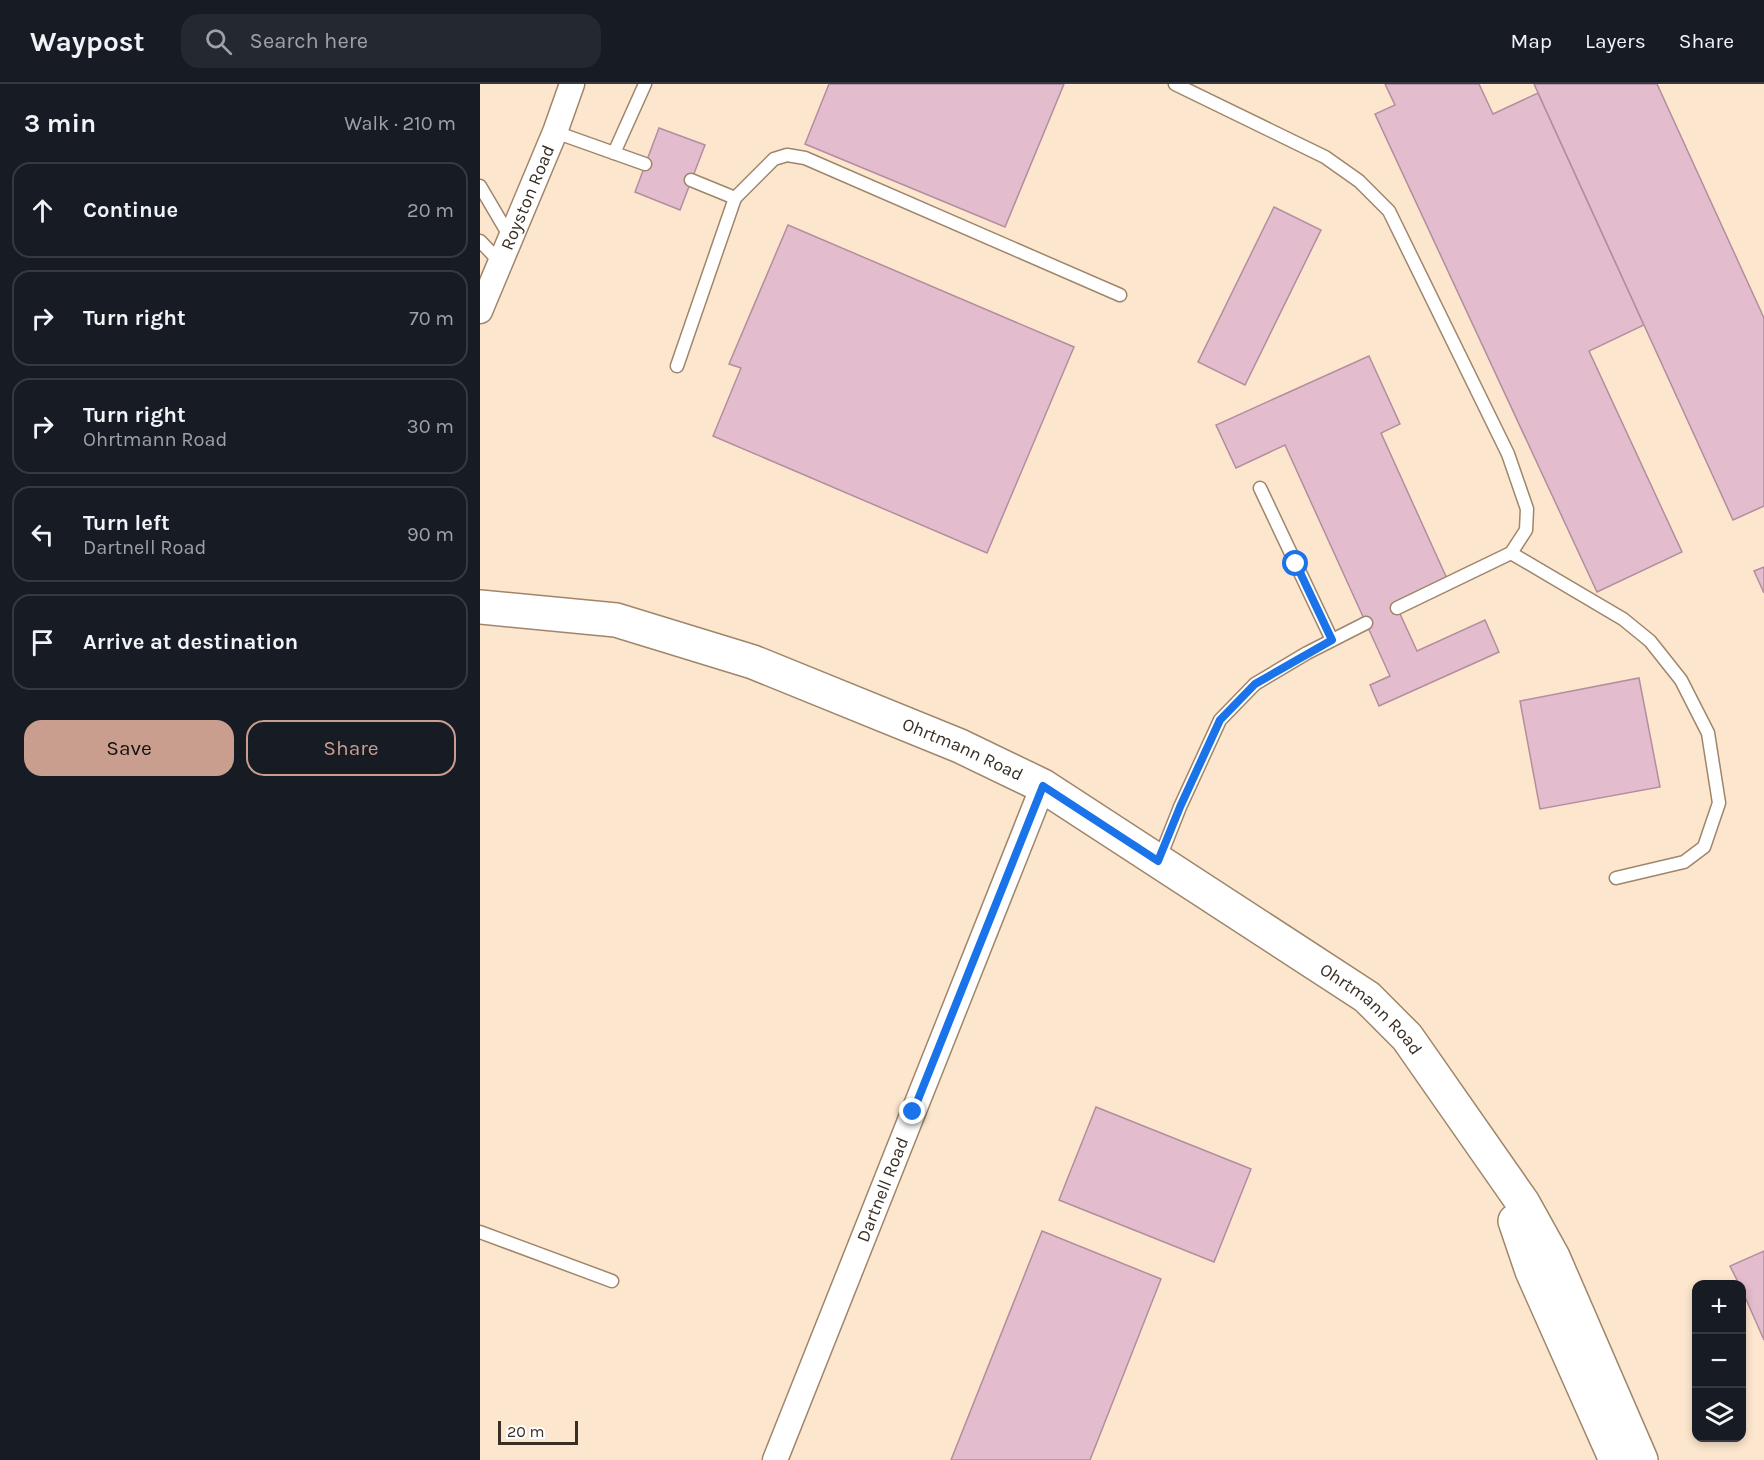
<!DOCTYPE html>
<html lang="en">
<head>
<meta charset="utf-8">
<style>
	body { margin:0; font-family:Karla,sans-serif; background:#242831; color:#f1f3f6 }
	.controls { position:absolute; right:18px; bottom:18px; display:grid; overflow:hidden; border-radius:12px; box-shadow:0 3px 9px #0003 }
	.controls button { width:54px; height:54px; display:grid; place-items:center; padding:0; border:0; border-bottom:2px solid #363941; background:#171b24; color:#f1f3f6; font:30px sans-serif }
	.scale { position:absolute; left:18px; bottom:15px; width:80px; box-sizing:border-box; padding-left:6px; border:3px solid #392e23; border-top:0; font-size:16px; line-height:21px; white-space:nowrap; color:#392e23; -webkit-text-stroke:4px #fff; paint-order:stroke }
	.stop { position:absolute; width:18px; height:18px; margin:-14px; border:4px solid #1a73e8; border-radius:50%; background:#fff }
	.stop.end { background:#1a73e8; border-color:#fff; box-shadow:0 2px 6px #0008 }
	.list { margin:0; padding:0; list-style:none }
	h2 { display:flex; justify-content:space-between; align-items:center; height:78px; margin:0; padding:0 24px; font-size:26px }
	h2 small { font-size:20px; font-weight:400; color:#9ea1a6 }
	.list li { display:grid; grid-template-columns:39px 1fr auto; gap:18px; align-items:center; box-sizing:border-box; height:96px; margin:0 12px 12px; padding:0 12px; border:2px solid #363941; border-radius:18px }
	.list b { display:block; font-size:22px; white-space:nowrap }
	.list p { margin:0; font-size:20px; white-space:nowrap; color:#9ea1a6 }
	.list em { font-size:20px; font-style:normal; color:#9ea1a6 }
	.actions { display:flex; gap:12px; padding:18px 24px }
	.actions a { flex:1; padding:14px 0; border:2px solid #ca9e8e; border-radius:18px; text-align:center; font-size:21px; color:#ca9e8e }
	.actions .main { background:#ca9e8e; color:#111 }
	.icon { flex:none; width:33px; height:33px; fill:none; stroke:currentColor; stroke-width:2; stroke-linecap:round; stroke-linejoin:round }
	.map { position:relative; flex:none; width:1284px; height:1376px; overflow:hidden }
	header { display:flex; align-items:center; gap:36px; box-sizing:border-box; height:84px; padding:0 30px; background:#171b24; border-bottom:2px solid #363941 }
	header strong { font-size:28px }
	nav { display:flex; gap:33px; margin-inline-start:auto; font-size:21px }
	.search { width:420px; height:54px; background:#242831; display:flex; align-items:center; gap:15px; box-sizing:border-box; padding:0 21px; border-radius:18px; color:#9ea1a6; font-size:22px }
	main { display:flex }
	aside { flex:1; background:#171b24 }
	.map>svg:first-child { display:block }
	.building { fill:#e3bccd; stroke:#b38e9e; stroke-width:1.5 }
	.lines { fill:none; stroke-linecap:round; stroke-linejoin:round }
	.lane-casing { stroke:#9f866b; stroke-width:15 }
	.street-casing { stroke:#9f866b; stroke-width:27 }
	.secondary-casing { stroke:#9f866b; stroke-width:36 }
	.lane { stroke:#fff; stroke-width:12 }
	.street { stroke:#fff; stroke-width:24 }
	.secondary { stroke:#fff; stroke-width:33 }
	.route { stroke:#1a73e8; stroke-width:8 }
	.labels { text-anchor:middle; stroke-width:5; stroke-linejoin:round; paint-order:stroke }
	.street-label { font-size:18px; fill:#392e23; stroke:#fff }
</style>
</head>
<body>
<header>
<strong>Waypost</strong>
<div class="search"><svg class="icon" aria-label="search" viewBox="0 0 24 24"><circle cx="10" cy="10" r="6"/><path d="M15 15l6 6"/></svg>Search here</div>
<nav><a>Map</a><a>Layers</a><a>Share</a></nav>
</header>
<main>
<aside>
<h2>3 min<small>Walk · 210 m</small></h2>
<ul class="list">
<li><svg class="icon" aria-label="ahead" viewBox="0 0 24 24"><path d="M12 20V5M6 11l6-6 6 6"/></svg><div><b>Continue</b></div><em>20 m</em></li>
<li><svg class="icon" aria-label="right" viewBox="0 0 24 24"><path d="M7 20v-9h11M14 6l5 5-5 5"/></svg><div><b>Turn right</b></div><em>70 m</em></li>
<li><svg class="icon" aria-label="right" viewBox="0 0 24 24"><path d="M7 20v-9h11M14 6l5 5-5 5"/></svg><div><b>Turn right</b><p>Ohrtmann Road</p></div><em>30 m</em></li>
<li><svg class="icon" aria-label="left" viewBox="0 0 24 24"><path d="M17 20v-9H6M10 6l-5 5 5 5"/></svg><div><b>Turn left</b><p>Dartnell Road</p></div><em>90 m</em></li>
<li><svg class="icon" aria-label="arrive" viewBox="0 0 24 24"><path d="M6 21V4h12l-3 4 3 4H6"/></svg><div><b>Arrive at destination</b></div></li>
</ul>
<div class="actions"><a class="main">Save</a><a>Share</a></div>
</aside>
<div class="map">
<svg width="1284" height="1376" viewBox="0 0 1284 1376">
	<rect width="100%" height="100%" fill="#fce6ce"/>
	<g class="building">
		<path d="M349 0H584L525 143 325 60Z"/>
		<path d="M905 0H999L1013 30 1058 9 1164 241 1109 267 1202 468 1117 508 895 30 915 21Z"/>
		<path d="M1054 0H1177L1284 234V422L1253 436Z"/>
		<path d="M179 44 225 61 200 126 155 108Z"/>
		<path d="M794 123 841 146 765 301 718 278Z"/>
		<path d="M308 141 594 263 507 469 233 352 261 284 249 280Z"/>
		<path d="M889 272 920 340 901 349 968 497 916 521 937 567 1005 536 1019 568 899 622 890 601 910 592 805 361 756 384 736 341Z"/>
		<path d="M1284 483V509L1274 487Z"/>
		<path d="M1159 594 1180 703 1060 725 1040 617Z"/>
		<path d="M616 1023 771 1085 734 1178 579 1116Z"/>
		<path d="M562 1147 681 1195 610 1376H471Z"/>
		<path d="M1284 1167V1256L1262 1206V1200H1259L1250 1182Z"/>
	</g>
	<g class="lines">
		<defs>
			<g id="lane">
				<path d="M695 0 845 73 879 97 909 127 1028 370 1047 425 1046 446 1031 469 917 524"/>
				<path d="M75 48 165 80"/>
				<path d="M134 69 165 0"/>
				<path d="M0 102 30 153"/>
				<path d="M255 114 294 75 307 71 325 74 640 211"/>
				<path d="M0 157 21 179"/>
				<path d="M197 282 255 114 211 96"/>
				<path d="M780 404 852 556"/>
				<path d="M1031 469 1143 535 1170 557 1201 596 1228 649 1239 719 1224 763 1204 778 1136 794"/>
				<path d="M679 776 700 723 740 636 775 600 827 569 886 539"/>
				<path d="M0 1148 132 1197"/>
			</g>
			<g id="street">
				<path id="s1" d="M0 227 75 48 92 0"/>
				<path id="s2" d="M295 1376 563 702"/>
			</g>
			<g id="secondary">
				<path id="s3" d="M0 523 136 536 273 578 480 662 563 702 887 913 927 953 1043 1119 1073 1173 1161 1376"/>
				<path d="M1035 1137 1052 1187 1136 1376"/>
			</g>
		</defs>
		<use href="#lane" class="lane-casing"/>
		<use href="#street" class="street-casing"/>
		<use href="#secondary" class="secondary-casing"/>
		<use href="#lane" class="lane"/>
		<use href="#street" class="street"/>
		<use href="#secondary" class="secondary"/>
	</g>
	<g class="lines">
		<path class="route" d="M433 1028 563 702 678 777 700 723 740 636 775 600 852 556 816 480"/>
	</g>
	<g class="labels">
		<g class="street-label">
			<text dy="6" stroke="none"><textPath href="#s1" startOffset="123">Royston Road</textPath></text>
			<text dy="6" stroke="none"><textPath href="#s3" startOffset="507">Ohrtmann Road</textPath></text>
			<text dy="6" stroke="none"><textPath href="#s3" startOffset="993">Ohrtmann Road</textPath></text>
			<text dy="6" stroke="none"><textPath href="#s2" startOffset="291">Dartnell Road</textPath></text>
		</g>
	</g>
</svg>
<div class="controls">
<button>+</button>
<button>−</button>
<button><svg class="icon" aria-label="layers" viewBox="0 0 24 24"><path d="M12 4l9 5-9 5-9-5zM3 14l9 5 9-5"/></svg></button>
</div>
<div class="scale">20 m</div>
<div class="stop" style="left:816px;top:480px"></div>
<div class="stop end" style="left:433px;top:1028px"></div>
</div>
</main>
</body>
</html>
